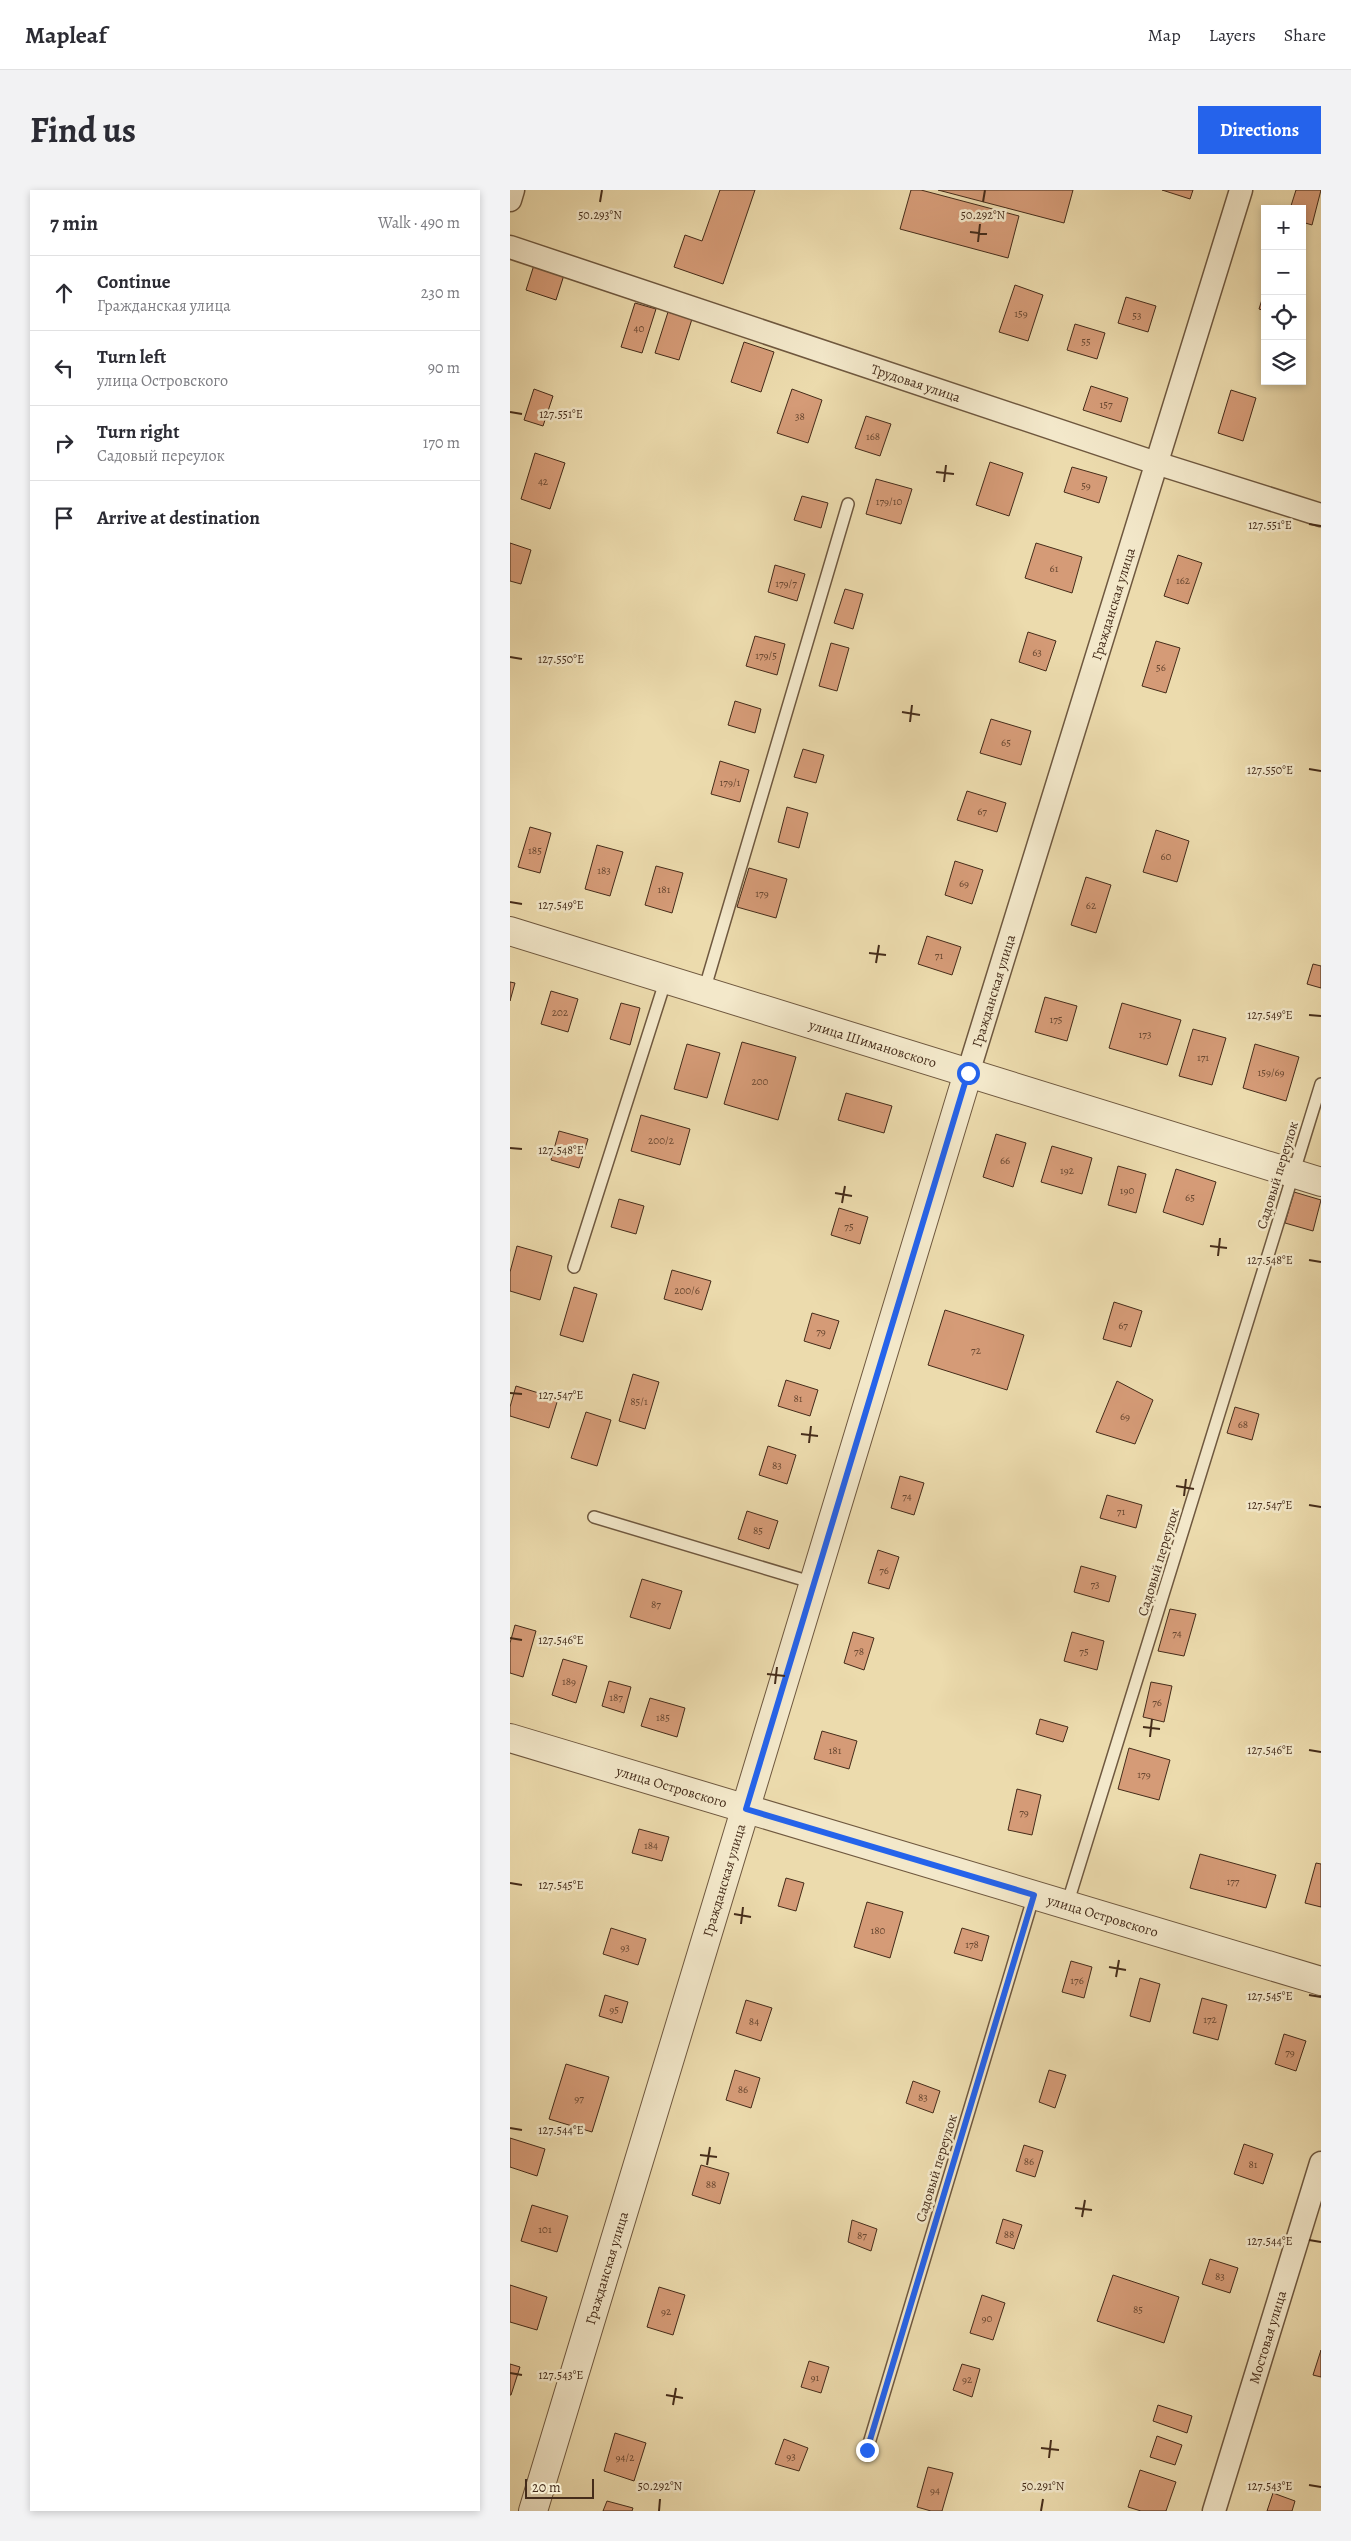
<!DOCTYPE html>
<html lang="en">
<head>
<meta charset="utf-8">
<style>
	body { margin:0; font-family:Alegreya,serif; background:#f2f2f3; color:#2b2b33 }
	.controls { position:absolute; right:15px; top:15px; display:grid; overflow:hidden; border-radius:0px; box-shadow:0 2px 8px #0003 }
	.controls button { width:45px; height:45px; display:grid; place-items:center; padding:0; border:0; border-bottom:1px solid #e1e1e2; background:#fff; color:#2b2b33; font:25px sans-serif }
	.scale { position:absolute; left:15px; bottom:12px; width:69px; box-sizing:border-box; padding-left:5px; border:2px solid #452c1a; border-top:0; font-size:14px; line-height:18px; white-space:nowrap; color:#452c1a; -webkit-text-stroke:4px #f3e8ca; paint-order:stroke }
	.stop { position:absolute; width:15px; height:15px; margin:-11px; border:4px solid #2563eb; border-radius:50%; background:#fff }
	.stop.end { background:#2563eb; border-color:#fff; box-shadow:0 1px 5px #0008 }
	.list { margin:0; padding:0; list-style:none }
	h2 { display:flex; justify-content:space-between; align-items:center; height:65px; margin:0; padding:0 20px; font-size:21px }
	h2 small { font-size:16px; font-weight:400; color:#7c7c81 }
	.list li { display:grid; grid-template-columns:32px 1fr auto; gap:15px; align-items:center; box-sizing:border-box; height:75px; padding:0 20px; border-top:1px solid #e1e1e2 }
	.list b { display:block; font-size:19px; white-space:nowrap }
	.list p { margin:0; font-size:16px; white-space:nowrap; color:#7c7c81 }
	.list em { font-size:16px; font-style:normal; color:#7c7c81 }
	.icon { flex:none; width:28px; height:28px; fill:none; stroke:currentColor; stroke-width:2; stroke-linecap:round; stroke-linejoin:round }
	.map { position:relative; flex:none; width:811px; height:2321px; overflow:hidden; border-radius:0px }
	header { display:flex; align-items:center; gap:30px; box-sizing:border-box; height:70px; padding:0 25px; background:#fff; border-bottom:1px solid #e1e1e2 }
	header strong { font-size:24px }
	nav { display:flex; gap:28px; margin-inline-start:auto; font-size:18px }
	.intro { display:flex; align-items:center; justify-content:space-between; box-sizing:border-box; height:120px; padding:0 30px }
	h1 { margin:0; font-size:35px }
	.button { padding:12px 22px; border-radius:0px; background:#2563eb; color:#fff; font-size:18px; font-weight:700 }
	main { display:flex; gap:30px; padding:0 30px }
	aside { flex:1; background:#fff; border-radius:0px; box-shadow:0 2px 8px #0003 }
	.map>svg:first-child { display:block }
	.building { fill:#d59b77; stroke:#452c1a }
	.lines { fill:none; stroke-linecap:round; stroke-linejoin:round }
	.service-casing { stroke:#6f583f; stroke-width:14 }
	.minor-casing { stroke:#6f583f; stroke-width:25 }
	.tertiary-casing { stroke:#6f583f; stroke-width:30 }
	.service { stroke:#f3e8ca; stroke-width:11 }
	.minor { stroke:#f3e8ca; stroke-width:22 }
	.tertiary { stroke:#f3e8ca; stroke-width:28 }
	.route { stroke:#2563eb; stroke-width:6 }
	.ticks { fill:none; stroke:#452c1a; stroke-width:2 }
	.labels { text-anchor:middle; stroke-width:5; stroke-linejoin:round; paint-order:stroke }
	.number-label { font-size:11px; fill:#694831 }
	.street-label { font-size:14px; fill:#452c1a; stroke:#f3e8ca }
	.ticks-label { font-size:12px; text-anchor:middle; fill:#452c1a; stroke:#f3e8ca; stroke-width:5; stroke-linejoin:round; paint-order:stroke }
</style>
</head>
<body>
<header>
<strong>Mapleaf</strong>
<nav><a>Map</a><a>Layers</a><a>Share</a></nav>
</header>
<div class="intro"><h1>Find us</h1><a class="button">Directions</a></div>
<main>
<aside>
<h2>7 min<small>Walk · 490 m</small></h2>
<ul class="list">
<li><svg class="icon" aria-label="ahead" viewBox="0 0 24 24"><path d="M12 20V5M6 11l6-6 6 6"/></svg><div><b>Continue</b><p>Гражданская улица</p></div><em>230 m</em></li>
<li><svg class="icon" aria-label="left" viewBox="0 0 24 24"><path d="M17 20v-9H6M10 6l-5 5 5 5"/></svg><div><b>Turn left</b><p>улица Островского</p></div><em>90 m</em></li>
<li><svg class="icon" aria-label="right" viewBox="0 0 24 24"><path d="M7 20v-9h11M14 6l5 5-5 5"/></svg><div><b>Turn right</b><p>Садовый переулок</p></div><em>170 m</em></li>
<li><svg class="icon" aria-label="arrive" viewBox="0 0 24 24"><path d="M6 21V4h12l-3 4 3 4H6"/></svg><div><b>Arrive at destination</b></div></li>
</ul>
</aside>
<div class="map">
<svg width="811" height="2321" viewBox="0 0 811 2321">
	<rect width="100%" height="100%" fill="#ecdbad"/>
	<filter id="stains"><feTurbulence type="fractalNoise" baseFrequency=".004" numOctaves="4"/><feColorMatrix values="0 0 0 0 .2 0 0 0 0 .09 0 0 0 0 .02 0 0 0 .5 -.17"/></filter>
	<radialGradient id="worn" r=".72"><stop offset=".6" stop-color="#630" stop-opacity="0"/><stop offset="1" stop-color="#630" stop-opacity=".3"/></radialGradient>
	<g class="building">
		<path d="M210 0H245L213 94 164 77 175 45 192 51Z"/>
		<path d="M401 0H411L509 26 498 68 390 39Z"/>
		<path d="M428 0H563L554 33Z"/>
		<path d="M652 0H683L680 9Z"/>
		<path d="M786 0H811L802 35 792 32V19H780Z"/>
		<path d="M24 75 54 85 46 110 16 100Z"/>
		<path d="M505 95 533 105 518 151 489 142Z"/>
		<path d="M755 100V121L749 119Z"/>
		<path d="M616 107 646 116 638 142 608 133Z"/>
		<path d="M125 113 146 119 132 163 111 157Z"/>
		<path d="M158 122 182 129 169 170 145 163Z"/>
		<path d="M565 134 595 143 587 169 557 160Z"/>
		<path d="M234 152 264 162 251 202 221 192Z"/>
		<path d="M581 196 618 208 611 232 573 220Z"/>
		<path d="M24 199 43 206 33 236 14 230Z"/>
		<path d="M282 199 312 210 298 253 267 243Z"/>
		<path d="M721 200 746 208 733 251 708 243Z"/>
		<path d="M356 226 381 234 370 266 345 258Z"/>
		<path d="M25 263 55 273 40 319 11 309Z"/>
		<path d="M480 272 513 283 499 326 466 315Z"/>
		<path d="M562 277 597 287 589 313 554 302Z"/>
		<path d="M366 289 402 299 391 334 356 324Z"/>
		<path d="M292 306 318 313 311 338 284 330Z"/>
		<path d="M0 353 21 360 11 394 0 391Z"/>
		<path d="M526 353 572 367 562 403 515 388Z"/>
		<path d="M668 365 692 373 678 414 654 406Z"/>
		<path d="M265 375 295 384 287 411 258 402Z"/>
		<path d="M335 399 353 404 343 439 324 433Z"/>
		<path d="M518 442 546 451 536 481 509 472Z"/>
		<path d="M245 446 275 454 267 485 236 476Z"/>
		<path d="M646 451 670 458 656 503 632 496Z"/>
		<path d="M321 453 339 458 327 501 309 496Z"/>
		<path d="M225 511 251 519 245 543 218 535Z"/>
		<path d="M481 529 521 541 511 575 470 563Z"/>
		<path d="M293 559 314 565 306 593 284 587Z"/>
		<path d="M210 571 239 580 230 612 201 604Z"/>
		<path d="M457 601 496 613 487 642 447 630Z"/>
		<path d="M277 617 298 623 289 658 268 652Z"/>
		<path d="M20 637 41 643 30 683 8 677Z"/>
		<path d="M646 640 679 651 667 692 633 682Z"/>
		<path d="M87 655 113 662 100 706 75 699Z"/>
		<path d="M445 671 473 680 462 714 435 705Z"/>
		<path d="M146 676 173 683 162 723 135 715Z"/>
		<path d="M239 678 277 689 266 728 227 717Z"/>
		<path d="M576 687 601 695 586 743 561 735Z"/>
		<path d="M417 746 451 757 442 785 408 774Z"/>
		<path d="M803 774 811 776V798L797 794Z"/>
		<path d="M0 792 5 793 0 811Z"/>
		<path d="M41 801 68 809 58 842 31 834Z"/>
		<path d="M535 807 567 816 557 851 525 842Z"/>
		<path d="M111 813 130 818 120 855 100 849Z"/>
		<path d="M612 813 671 830 657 875 599 858Z"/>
		<path d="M683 839 716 848 702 895 669 886Z"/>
		<path d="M232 852 286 867 268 930 214 914Z"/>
		<path d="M177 854 210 863 197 908 164 899Z"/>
		<path d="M745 854 789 867 776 911 733 898Z"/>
		<path d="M336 903 382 916 374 943 328 930Z"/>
		<path d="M131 925 180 939 170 975 121 961Z"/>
		<path d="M49 941 78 949 69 978 41 970Z"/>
		<path d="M486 944 516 953 503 997 473 987Z"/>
		<path d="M542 956 582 968 572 1004 531 992Z"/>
		<path d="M608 976 636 984 626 1023 598 1015Z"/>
		<path d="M666 979 706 992 693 1035 653 1022Z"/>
		<path d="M784 1002 811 1010 803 1041 775 1033Z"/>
		<path d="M109 1009 134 1016 126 1044 101 1037Z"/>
		<path d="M329 1018 358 1027 350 1054 321 1045Z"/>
		<path d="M7 1056 42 1066 30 1110 0 1101V1082Z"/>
		<path d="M162 1080 201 1091 192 1120 154 1109Z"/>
		<path d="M64 1097 87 1104 73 1152 50 1145Z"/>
		<path d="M604 1112 632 1121 621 1157 593 1149Z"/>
		<path d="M435 1120 514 1145 497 1200 418 1175Z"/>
		<path d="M302 1123 329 1131 320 1159 294 1151Z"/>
		<path d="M123 1184 149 1192 135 1239 109 1231Z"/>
		<path d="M276 1190 308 1200 300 1226 268 1216Z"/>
		<path d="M607 1191 643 1210 625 1254 586 1242Z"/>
		<path d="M6 1196 48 1209 39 1238 0 1226V1217Z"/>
		<path d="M725 1217 749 1224 742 1250 717 1243Z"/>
		<path d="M76 1222 101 1230 87 1276 61 1268Z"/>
		<path d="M258 1256 286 1265 277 1294 249 1285Z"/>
		<path d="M390 1286 414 1293 404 1325 381 1318Z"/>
		<path d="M597 1305 632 1315 626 1338 590 1328Z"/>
		<path d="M237 1321 268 1331 259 1359 228 1349Z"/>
		<path d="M368 1360 389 1367 379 1399 358 1393Z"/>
		<path d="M571 1376 606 1386 599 1412 564 1402Z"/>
		<path d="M132 1389 172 1401 160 1439 120 1427Z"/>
		<path d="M660 1419 686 1424 674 1466 648 1461Z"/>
		<path d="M5 1435 26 1441 13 1487 0 1483V1453Z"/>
		<path d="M343 1442 364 1448 354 1480 334 1473Z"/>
		<path d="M562 1442 594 1451 587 1480 554 1471Z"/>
		<path d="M53 1469 77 1476 66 1513 42 1505Z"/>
		<path d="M99 1491 121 1497 114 1523 92 1516Z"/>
		<path d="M641 1492 662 1496 654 1532 633 1527Z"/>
		<path d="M140 1508 175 1518 167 1547 131 1536Z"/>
		<path d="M530 1529 558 1537 553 1552 526 1544Z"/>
		<path d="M312 1541 347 1551 339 1579 304 1569Z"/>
		<path d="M619 1558 660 1570 649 1610 608 1599Z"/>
		<path d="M507 1599 531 1605 522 1645 498 1640Z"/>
		<path d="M129 1639 159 1647 152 1671 122 1663Z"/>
		<path d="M690 1664 766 1685 756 1718 680 1698Z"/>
		<path d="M806 1673 811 1674V1717L795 1713Z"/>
		<path d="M276 1688 294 1693 286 1721 268 1716Z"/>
		<path d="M357 1712 393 1722 380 1768 344 1757Z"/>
		<path d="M101 1738 136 1749 128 1775 93 1764Z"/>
		<path d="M452 1738 479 1746 472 1771 444 1763Z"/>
		<path d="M561 1771 582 1777 574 1808 552 1802Z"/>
		<path d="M630 1788 650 1794 640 1832 620 1826Z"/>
		<path d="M95 1805 118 1812 112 1833 89 1826Z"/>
		<path d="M692 1808 717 1815 708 1850 683 1843Z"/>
		<path d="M236 1810 262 1818 251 1851 226 1843Z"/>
		<path d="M774 1844 796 1851 786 1881 765 1874Z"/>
		<path d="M56 1874 99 1887 82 1942 39 1929Z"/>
		<path d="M225 1880 250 1888 241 1918 216 1910Z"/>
		<path d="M539 1880 556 1885 545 1918 529 1912Z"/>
		<path d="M403 1891 430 1901 423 1923 396 1913Z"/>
		<path d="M0 1948 35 1959 27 1986 0 1977Z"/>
		<path d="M734 1954 763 1964 753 1994 724 1984Z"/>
		<path d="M514 1955 533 1961 525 1987 506 1981Z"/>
		<path d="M191 1975 219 1983 210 2014 182 2005Z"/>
		<path d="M22 2015 58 2026 47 2062 11 2051Z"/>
		<path d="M493 2029 512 2035 504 2059 486 2053Z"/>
		<path d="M342 2030 367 2039 361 2061 338 2052Z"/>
		<path d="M700 2069 728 2078 720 2103 692 2094Z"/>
		<path d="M603 2085 669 2107 654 2153 587 2131Z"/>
		<path d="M0 2095 37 2107 27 2140 0 2132Z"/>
		<path d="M149 2097 175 2105 163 2145 137 2137Z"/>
		<path d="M472 2105 495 2113 483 2150 460 2143Z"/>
		<path d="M811 2160V2187L803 2185Z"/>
		<path d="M299 2171 319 2177 311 2203 291 2197Z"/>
		<path d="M0 2174 10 2177 1 2205H0Z"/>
		<path d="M452 2174 470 2179 462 2207 443 2200Z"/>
		<path d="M648 2215 682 2226 677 2243 643 2231Z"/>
		<path d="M105 2243 136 2253 124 2291 94 2281Z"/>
		<path d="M647 2246 672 2255 665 2275 640 2267Z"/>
		<path d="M274 2249 298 2258 289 2281 265 2274Z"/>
		<path d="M418 2277 443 2283 432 2321H421L407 2317Z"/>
		<path d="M630 2280 666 2292 656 2321H631L618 2317Z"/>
		<path d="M763 2303 785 2311 782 2321H757Z"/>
		<path d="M97 2311 123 2318 122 2321H93Z"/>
	</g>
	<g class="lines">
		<defs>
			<g id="service">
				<path d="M194 801 338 314"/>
				<path d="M64 1077 156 789"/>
				<path d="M84 1327 304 1393"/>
				<path d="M557 1715 811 894"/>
				<path d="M357 2260 524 1705"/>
			</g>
			<g id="minor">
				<path d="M0 10 3 0"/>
				<path id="s1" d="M0 57 646 273 811 325"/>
				<path id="s2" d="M458 883 731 0"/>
				<path id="s3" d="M704 2321 811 1973"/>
			</g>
			<g id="tertiary">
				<path id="s4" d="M0 741 811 992"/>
				<path id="s5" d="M0 1548 811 1791"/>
				<path id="s6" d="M23 2321 458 883"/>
			</g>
		</defs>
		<use href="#service" class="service-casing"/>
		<use href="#minor" class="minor-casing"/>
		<use href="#tertiary" class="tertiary-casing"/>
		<use href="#service" class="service"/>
		<use href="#minor" class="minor"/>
		<use href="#tertiary" class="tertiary"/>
	</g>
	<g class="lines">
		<path class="route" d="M357 2260 524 1705 236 1619 458 883"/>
	</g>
	<path class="ticks" d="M90 12 92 0M473 12 475 0M460 42 477 44M468 52 470 34M0 222 12 224M426 282 444 284M434 292 436 275M799 334 811 336M0 467 12 469M392 522 410 525M400 532 402 515M799 579 811 581M0 712 12 714M359 763 376 765M366 773 369 755M799 825 811 826M0 958 12 959M325 1003 342 1006M332 1013 335 996M700 1056 717 1058M708 1066 710 1048M799 1070 811 1072M0 1203 12 1204M291 1244 308 1246M299 1253 301 1236M666 1296 684 1299M674 1306 676 1289M799 1315 811 1317M0 1448 12 1450M257 1484 275 1486M265 1494 267 1477M633 1537 650 1539M640 1547 642 1529M799 1560 811 1562M0 1693 12 1695M224 1724 241 1727M231 1734 233 1717M599 1777 616 1780M606 1787 609 1770M799 1805 811 1807M0 1938 12 1940M190 1965 207 1967M197 1975 200 1957M565 2018 582 2020M572 2027 575 2010M799 2050 811 2052M0 2183 12 2185M156 2205 173 2208M163 2215 166 2198M531 2258 549 2260M539 2268 541 2250M799 2295 811 2297M149 2321 150 2309M531 2321 533 2309"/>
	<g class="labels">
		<g class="number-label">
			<text x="511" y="127">159</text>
			<text x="627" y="129">53</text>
			<text x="129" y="142">40</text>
			<text x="576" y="155">55</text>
			<text x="596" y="218">157</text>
			<text x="290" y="230">38</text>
			<text x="363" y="250">168</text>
			<text x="33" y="295">42</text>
			<text x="576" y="299">59</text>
			<text x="379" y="315">179/10</text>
			<text x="544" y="382">61</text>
			<text x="673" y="394">162</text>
			<text x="276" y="397">179/7</text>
			<text x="527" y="466">63</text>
			<text x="256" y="469">179/5</text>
			<text x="651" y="481">56</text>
			<text x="496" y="556">65</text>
			<text x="220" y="596">179/1</text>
			<text x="472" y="625">67</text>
			<text x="25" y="664">185</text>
			<text x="656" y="670">60</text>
			<text x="94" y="684">183</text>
			<text x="454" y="697">69</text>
			<text x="154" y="703">181</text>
			<text x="252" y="707">179</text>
			<text x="581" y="719">62</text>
			<text x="429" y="769">71</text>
			<text x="50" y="826">202</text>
			<text x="546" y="833">175</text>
			<text x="635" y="848">173</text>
			<text x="693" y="871">171</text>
			<text x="761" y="886">159/69</text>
			<text x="250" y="895">200</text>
			<text x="151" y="954">200/2</text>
			<text x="495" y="974">66</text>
			<text x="557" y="984">192</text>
			<text x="617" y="1004">190</text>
			<text x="680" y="1011">65</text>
			<text x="339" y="1040">75</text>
			<text x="177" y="1104">200/6</text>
			<text x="613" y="1139">67</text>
			<text x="311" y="1145">79</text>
			<text x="466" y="1164">72</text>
			<text x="288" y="1212">81</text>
			<text x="129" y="1215">85/1</text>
			<text x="615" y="1230">69</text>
			<text x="733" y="1238">68</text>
			<text x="267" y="1279">83</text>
			<text x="397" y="1310">74</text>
			<text x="611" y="1325">71</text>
			<text x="248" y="1344">85</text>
			<text x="374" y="1384">76</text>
			<text x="585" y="1398">73</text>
			<text x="146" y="1418">87</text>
			<text x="667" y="1447">74</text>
			<text x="349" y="1465">78</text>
			<text x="574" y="1465">75</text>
			<text x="59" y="1495">189</text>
			<text x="106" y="1511">187</text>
			<text x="647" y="1516">76</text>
			<text x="153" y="1531">185</text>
			<text x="325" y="1564">181</text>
			<text x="634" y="1588">179</text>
			<text x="514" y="1626">79</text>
			<text x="141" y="1659">184</text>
			<text x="723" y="1695">177</text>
			<text x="368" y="1744">180</text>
			<text x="462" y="1758">178</text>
			<text x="115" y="1761">93</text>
			<text x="567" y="1794">176</text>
			<text x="104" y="1823">95</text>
			<text x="700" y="1833">172</text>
			<text x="244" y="1835">84</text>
			<text x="780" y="1866">79</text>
			<text x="233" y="1903">86</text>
			<text x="413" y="1911">83</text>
			<text x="69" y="1912">97</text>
			<text x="519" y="1975">86</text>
			<text x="743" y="1978">81</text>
			<text x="201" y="1998">88</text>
			<text x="35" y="2043">101</text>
			<text x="499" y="2048">88</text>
			<text x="352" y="2049">87</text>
			<text x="710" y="2090">83</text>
			<text x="628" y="2123">85</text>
			<text x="156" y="2125">92</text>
			<text x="477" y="2132">90</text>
			<text x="305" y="2191">91</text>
			<text x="457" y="2193">92</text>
			<text x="281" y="2270">93</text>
			<text x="115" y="2271">94/2</text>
			<text x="425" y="2304">94</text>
		</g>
		<g class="street-label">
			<text dy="5" stroke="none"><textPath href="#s1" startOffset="428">Трудовая улица</textPath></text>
			<text dy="5" stroke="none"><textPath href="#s2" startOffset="491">Гражданская улица</textPath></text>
			<text dy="5" stroke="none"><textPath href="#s2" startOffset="86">Гражданская улица</textPath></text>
			<text dy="5" stroke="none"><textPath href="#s4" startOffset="380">улица Шимановского</textPath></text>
			<text transform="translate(767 985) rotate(-73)" y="5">Садовый переулок</text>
			<text transform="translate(648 1372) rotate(-73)" y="5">Садовый переулок</text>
			<text dy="5" stroke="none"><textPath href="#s5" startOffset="169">улица Островского</textPath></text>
			<text dy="5" stroke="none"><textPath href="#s6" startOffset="659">Гражданская улица</textPath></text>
			<text dy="5" stroke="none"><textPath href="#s5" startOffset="619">улица Островского</textPath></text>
			<text transform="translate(426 1978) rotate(-73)" y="5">Садовый переулок</text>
			<text dy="5" stroke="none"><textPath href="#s6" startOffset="254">Гражданская улица</textPath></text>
			<text dy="5" stroke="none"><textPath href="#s3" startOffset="182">Мостовая улица</textPath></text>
		</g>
	</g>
	<g class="ticks-label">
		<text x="90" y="29">50.293°N</text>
		<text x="473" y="29">50.292°N</text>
		<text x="51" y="228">127.551°E</text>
		<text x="760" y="339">127.551°E</text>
		<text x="51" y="473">127.550°E</text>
		<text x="760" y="584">127.550°E</text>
		<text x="51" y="719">127.549°E</text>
		<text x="760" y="829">127.549°E</text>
		<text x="51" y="964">127.548°E</text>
		<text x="760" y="1074">127.548°E</text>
		<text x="51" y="1209">127.547°E</text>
		<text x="760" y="1319">127.547°E</text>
		<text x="51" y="1454">127.546°E</text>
		<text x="760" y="1564">127.546°E</text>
		<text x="51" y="1699">127.545°E</text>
		<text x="760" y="1810">127.545°E</text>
		<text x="51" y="1944">127.544°E</text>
		<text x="760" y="2055">127.544°E</text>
		<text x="51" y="2189">127.543°E</text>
		<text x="760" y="2300">127.543°E</text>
		<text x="150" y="2300">50.292°N</text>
		<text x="533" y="2300">50.291°N</text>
	</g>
	<rect width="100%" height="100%" filter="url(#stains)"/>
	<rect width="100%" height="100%" fill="url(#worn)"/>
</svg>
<div class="controls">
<button>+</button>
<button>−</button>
<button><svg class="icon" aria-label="locate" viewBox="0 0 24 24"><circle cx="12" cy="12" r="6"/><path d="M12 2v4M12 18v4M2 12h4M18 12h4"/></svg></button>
<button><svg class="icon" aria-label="layers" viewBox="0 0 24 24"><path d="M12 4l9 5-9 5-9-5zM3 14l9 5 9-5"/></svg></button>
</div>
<div class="scale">20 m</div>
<div class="stop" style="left:458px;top:883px"></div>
<div class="stop end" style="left:357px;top:2260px"></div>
</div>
</main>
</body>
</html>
